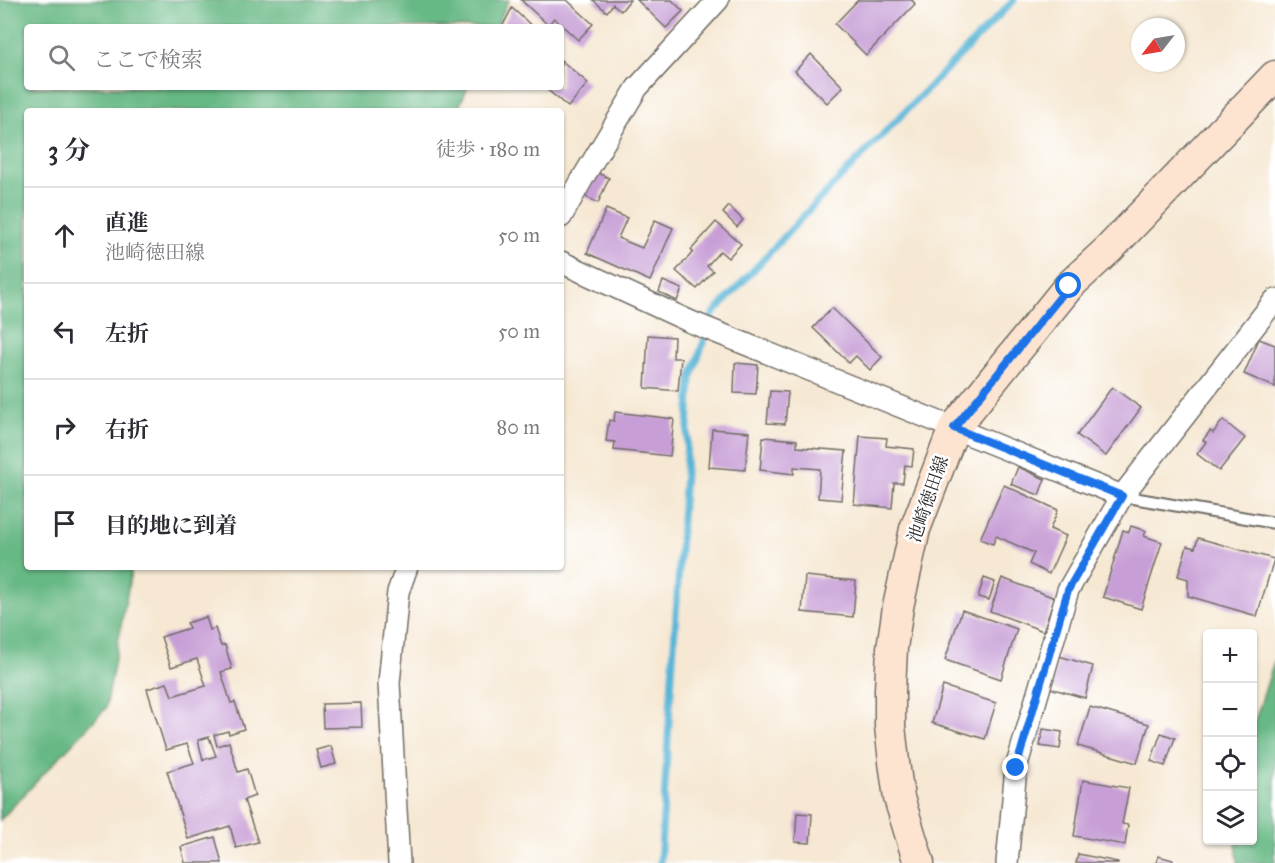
<!DOCTYPE html>
<html lang="ja">
<head>
<meta charset="utf-8">
<style>
	body { margin:0; font-family:"IM FELL Great Primer","Noto Serif JP",serif; background:#f2f2f3; color:#2b2b33 }
	.controls { position:absolute; right:18px; bottom:18px; display:grid; overflow:hidden; border-radius:6px; box-shadow:0 2px 4px #0004 }
	.controls button { width:54px; height:54px; display:grid; place-items:center; padding:0; border:0; border-bottom:2px solid #e1e1e2; background:#fff; color:#2b2b33; font:30px sans-serif }
	.compass { position:absolute; left:1131px; top:18px; width:54px; height:54px; border-radius:50%; background:#fff; box-shadow:0 2px 4px #0004; rotate:239deg }
	.stop { position:absolute; width:18px; height:18px; margin:-14px; border:4px solid #1a73e8; border-radius:50%; background:#fff }
	.stop.end { background:#1a73e8; border-color:#fff; box-shadow:0 2px 6px #0008 }
	.list { margin:0; padding:0; list-style:none }
	h2 { display:flex; justify-content:space-between; align-items:center; height:78px; margin:0; padding:0 24px; font-size:26px }
	h2 small { font-size:20px; font-weight:400; color:#7c7c81 }
	.list li { display:grid; grid-template-columns:39px 1fr auto; gap:18px; align-items:center; box-sizing:border-box; height:96px; padding:0 24px; border-top:2px solid #e1e1e2 }
	.list b { display:block; font-size:22px; white-space:nowrap }
	.list p { margin:0; font-size:20px; white-space:nowrap; color:#7c7c81 }
	.list em { font-size:20px; font-style:normal; color:#7c7c81 }
	.icon { flex:none; width:33px; height:33px; fill:none; stroke:currentColor; stroke-width:2; stroke-linecap:round; stroke-linejoin:round }
	.map { position:relative; flex:none; width:1275px; height:863px; overflow:hidden }
	.search { position:absolute; background:#fff; box-shadow:0 2px 4px #0004; left:24px; top:24px; width:540px; height:66px; display:flex; align-items:center; gap:15px; box-sizing:border-box; padding:0 21px; border-radius:6px; color:#7c7c81; font-size:22px }
	.panel { position:absolute; background:#fff; box-shadow:0 2px 4px #0004; left:24px; top:108px; width:540px; height:462px; border-radius:6px }
	.map>svg:first-child { display:block }
	.forest { fill:#66b884; stroke:#487258; stroke-width:1.5 }
	.lines { fill:none; stroke-linecap:round; stroke-linejoin:round }
	.stream { stroke:#59b5d7; stroke-width:7 }
	.building { fill:#c79fd6; fill-rule:evenodd }
	.lane-casing { stroke:#726d66; stroke-width:14 }
	.street-casing { stroke:#726d66; stroke-width:24 }
	.secondary-casing { stroke:#726d66; stroke-width:33 }
	.lane { stroke:#fff; stroke-width:10 }
	.street { stroke:#fff; stroke-width:21 }
	.secondary { stroke:#fde4d1; stroke-width:30 }
	.route { stroke:#1a73e8; stroke-width:8 }
	.labels { text-anchor:middle; stroke-width:5; stroke-linejoin:round; paint-order:stroke }
	.street-label { font-size:18px; fill:#2b2b2b; stroke:#fff }
</style>
</head>
<body>
<div class="map">
<svg width="1275" height="863" viewBox="0 0 1275 863">
	<rect width="100%" height="100%" fill="#fff"/>
	<filter id="ink" filterUnits="userSpaceOnUse"><feTurbulence type="fractalNoise" baseFrequency=".0167" numOctaves="2"/><feDisplacementMap in="SourceGraphic" scale="12" xChannelSelector="R" yChannelSelector="G"/><feConvolveMatrix kernelMatrix="1 2 1 2 8 2 1 2 1" color-interpolation-filters="sRGB"/></filter>
	<filter id="wash" filterUnits="userSpaceOnUse"><feTurbulence type="fractalNoise" baseFrequency=".008" numOctaves="4" result="noise"/><feDisplacementMap in="SourceGraphic" scale="24" xChannelSelector="R" yChannelSelector="G"/><feGaussianBlur stdDeviation="1.35" result="paint"/><feColorMatrix in="noise" values="0 0 0 0 0 0 0 0 0 0 0 0 0 0 0 0 0 1.4 0 .05"/><feComposite in="paint" operator="in"/></filter>
	<g filter="url(#wash)">
		<rect width="100%" height="100%" fill="#f6e8d3"/>
		<g class="forest">
			<path d="M0 0H509L496 27H27V87H468L457 111H27V567H132L106 708 0 820Z"/>
			<path d="M1275 659V863H1238L1236 841 1252 840 1253 727Z"/>
		</g>
		<g class="lines">
			<path class="stream" d="M660 863 691 379 713 314 809 210 1014 0"/>
		</g>
		<g id="blocks">
			<g class="building">
				<path d="M521 0H567L593 24 578 40 554 18 548 25Z"/>
				<path d="M593 0H630L621 11 613 4 607 12Z"/>
				<path d="M637 0H672L683 11 666 28Z"/>
				<path d="M858 0H912L915 4 866 55 835 24Z"/>
				<path d="M512 8 533 27H502Z"/>
				<path d="M811 54 843 87 827 103 795 71Z"/>
				<path d="M561 60 588 83 568 107 544 87H561Z"/>
				<path d="M595 172 609 178 598 203 584 196Z"/>
				<path d="M729 206 743 220 737 227 723 213Z"/>
				<path d="M606 209 627 218 618 238 642 248 655 220 673 228 650 281 587 253Z"/>
				<path d="M716 222 741 244 728 258 720 251 707 266 713 271 697 289 676 271 693 252 691 250Z"/>
				<path d="M663 281 682 289 677 301 659 292Z"/>
				<path d="M832 308 882 357 870 370 856 356 849 363 813 328Z"/>
				<path d="M648 335 674 337 673 358H681L678 391 645 388Z"/>
				<path d="M1259 339 1275 345V387L1244 374Z"/>
				<path d="M735 363 758 365 756 394 734 393Z"/>
				<path d="M1112 387 1141 408 1106 456 1077 435Z"/>
				<path d="M770 391 788 392 785 424 767 423Z"/>
				<path d="M615 412 674 419 670 456 614 450 615 442 606 441 609 420 614 421Z"/>
				<path d="M1223 420 1245 438 1219 471 1197 454 1206 442 1203 440 1210 431 1213 433Z"/>
				<path d="M712 429 749 432 745 470 709 467Z"/>
				<path d="M860 436 887 438 886 446 914 449 912 466 905 465 903 483H894L892 508 854 504Z"/>
				<path d="M763 437 797 440V447L846 451 841 500 818 498 820 469 794 467V474L760 470Z"/>
				<path d="M1018 467 1045 479 1039 495 1011 484Z"/>
				<path d="M1004 485 1058 510 1050 529 1066 536 1049 574 1029 564 1034 553 996 536 993 544 980 539Z"/>
				<path d="M1131 526 1146 531 1144 536 1162 542 1141 609 1103 597 1123 530 1129 532Z"/>
				<path d="M1198 538 1274 559 1257 616 1188 596V579L1178 576 1187 546 1195 548Z"/>
				<path d="M805 576 856 581 853 617 802 612Z"/>
				<path d="M984 578 995 582 989 600 978 597Z"/>
				<path d="M1002 578 1055 598 1043 631 990 611Z"/>
				<path d="M962 610 1017 629 1001 679 945 660Z"/>
				<path d="M206 617 210 630 215 628 221 646 225 645 232 669 221 672 231 703 235 702 244 729 229 734 228 731 214 735 217 746 229 742 238 772 247 769 255 796 244 800 258 842 236 848 230 826 188 839 167 771 194 763 187 744 166 750 147 689 167 683 172 696 206 686 197 659 171 667 161 637 189 628 187 623ZM209 737 216 756 203 760 198 740Z"/>
				<path d="M1059 656 1093 666 1085 698 1050 688Z"/>
				<path d="M943 686 996 703 985 739 932 723Z"/>
				<path d="M361 703 362 727 323 728 322 704Z"/>
				<path d="M1090 707 1149 724 1137 763 1078 746Z"/>
				<path d="M1043 729 1062 732 1060 749 1040 746Z"/>
				<path d="M1161 733 1175 738 1165 766 1151 761Z"/>
				<path d="M331 746 336 764 321 768 316 750Z"/>
				<path d="M1083 780 1129 788 1122 824 1128 825 1125 845 1074 836Z"/>
				<path d="M797 813 812 814 810 843 795 842Z"/>
				<path d="M215 837 222 863H185L181 847Z"/>
				<path d="M1078 854 1118 862V863H1076Z"/>
				<path d="M1158 856 1173 860 1172 863H1157Z"/>
			</g>
		</g>
	</g>
	<g filter="url(#ink)">
		<use href="#blocks" fill-opacity="0" stroke="#726d66" stroke-width="1.5"/>
		<g class="lines">
			<defs>
				<path id="lane" d="M1122 496 1275 523"/>
				<g id="street">
					<path d="M561 217 584 176 637 88 718 0"/>
					<path d="M561 262 691 322 1122 496"/>
					<path d="M399 863 389 683 398 592 407 567"/>
					<path d="M1007 863 1016 768 1068 590 1122 496 1275 300"/>
				</g>
				<path id="secondary" d="M919 863 899 798 894 762 890 726V690L892 648 898 607 915 529 954 428 1069 286 1109 249 1275 76"/>
			</defs>
			<use href="#lane" class="lane-casing"/>
			<use href="#street" class="street-casing"/>
			<use href="#secondary" class="secondary-casing"/>
			<use href="#lane" class="lane"/>
			<use href="#street" class="street"/>
			<use href="#secondary" class="secondary"/>
		</g>
	</g>
	<g class="lines" filter="url(#ink)">
		<path class="route" d="M1016 768 1068 590 1122 496 954 428 1069 286"/>
	</g>
	<g class="labels">
		<g class="street-label">
			<text transform="translate(928 499) rotate(-71)" y="6">池崎徳田線</text>
		</g>
	</g>
</svg>
<div class="controls">
<button>+</button>
<button>−</button>
<button><svg class="icon" aria-label="locate" viewBox="0 0 24 24"><circle cx="12" cy="12" r="6"/><path d="M12 2v4M12 18v4M2 12h4M18 12h4"/></svg></button>
<button><svg class="icon" aria-label="layers" viewBox="0 0 24 24"><path d="M12 4l9 5-9 5-9-5zM3 14l9 5 9-5"/></svg></button>
</div>
<svg class="compass" viewBox="-18 -18 36 36"><path d="M0-13l5 13h-10z" fill="#e53935"/><path d="M0 13l5-13h-10z" fill="#7c7c81"/></svg>
<div class="stop" style="left:1069px;top:286px"></div>
<div class="stop end" style="left:1016px;top:768px"></div>
<div class="search"><svg class="icon" aria-label="search" viewBox="0 0 24 24"><circle cx="10" cy="10" r="6"/><path d="M15 15l6 6"/></svg>ここで検索</div>
<section class="panel">
<h2>3 分<small>徒歩 · 180 m</small></h2>
<ul class="list">
<li><svg class="icon" aria-label="ahead" viewBox="0 0 24 24"><path d="M12 20V5M6 11l6-6 6 6"/></svg><div><b>直進</b><p>池崎徳田線</p></div><em>50 m</em></li>
<li><svg class="icon" aria-label="left" viewBox="0 0 24 24"><path d="M17 20v-9H6M10 6l-5 5 5 5"/></svg><div><b>左折</b></div><em>50 m</em></li>
<li><svg class="icon" aria-label="right" viewBox="0 0 24 24"><path d="M7 20v-9h11M14 6l5 5-5 5"/></svg><div><b>右折</b></div><em>80 m</em></li>
<li><svg class="icon" aria-label="arrive" viewBox="0 0 24 24"><path d="M6 21V4h12l-3 4 3 4H6"/></svg><div><b>目的地に到着</b></div></li>
</ul>
</section>
</div>
</body>
</html>
